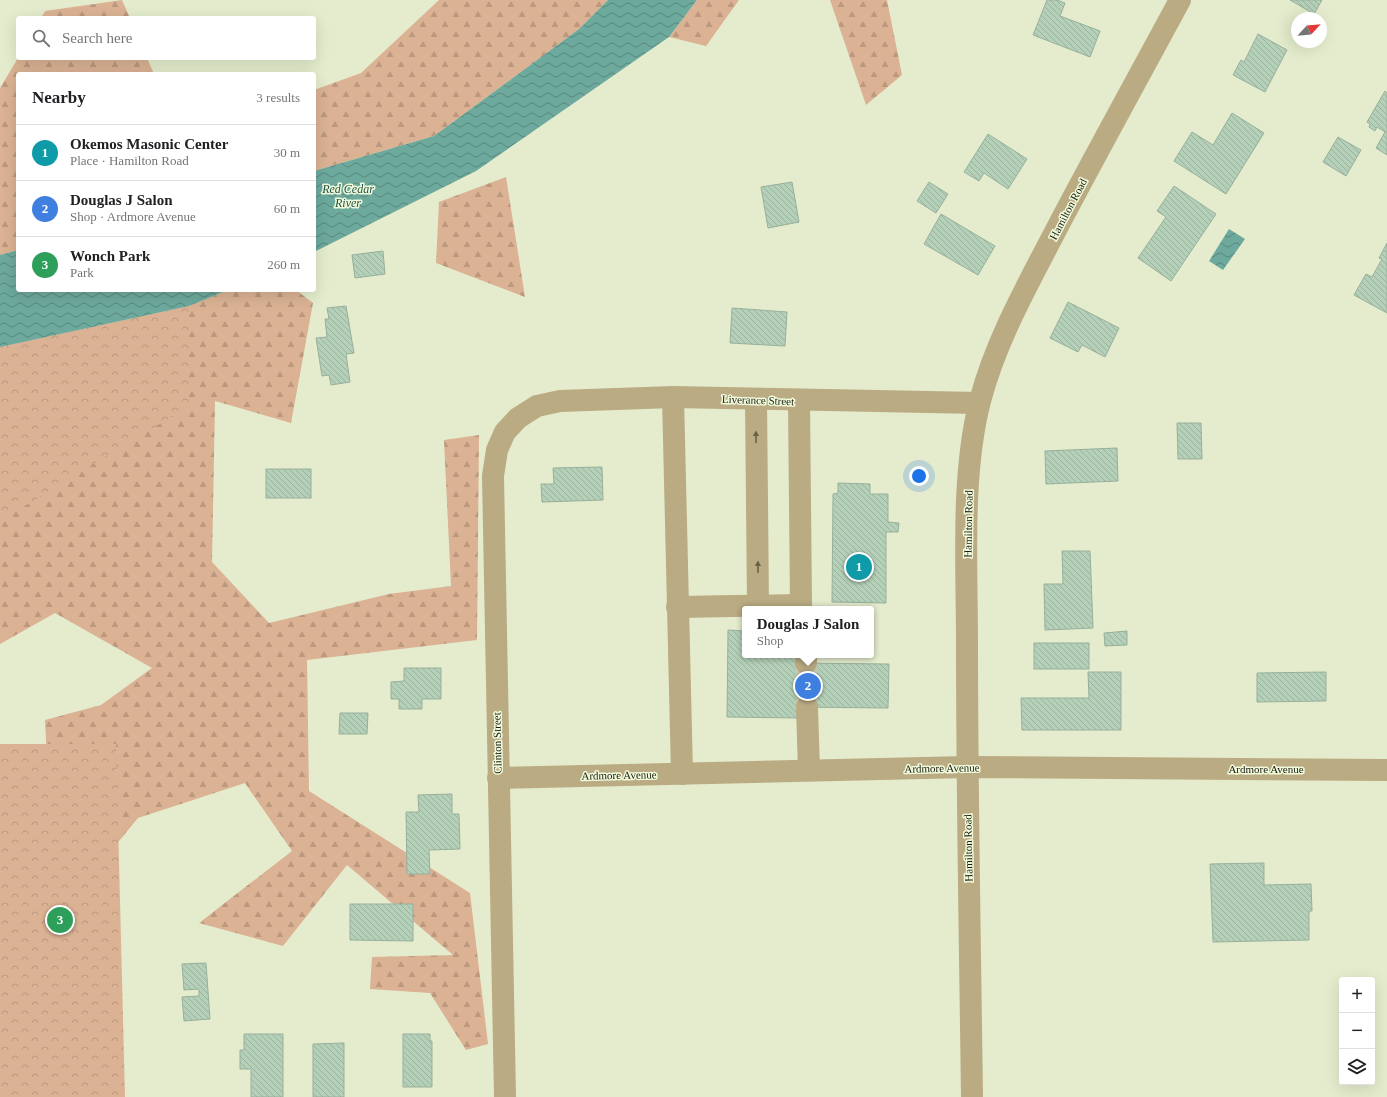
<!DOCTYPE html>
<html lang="en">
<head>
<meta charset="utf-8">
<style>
	body { margin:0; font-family:"Times New Roman",serif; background:#f6f6f6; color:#202124 }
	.controls { position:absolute; right:12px; bottom:12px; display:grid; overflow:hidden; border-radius:4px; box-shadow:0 4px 16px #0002 }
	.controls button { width:36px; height:36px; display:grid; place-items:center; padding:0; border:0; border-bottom:1px solid #e0e0e0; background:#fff; color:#202124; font:20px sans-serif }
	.compass { position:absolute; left:1291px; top:12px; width:36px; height:36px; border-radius:50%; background:#fff; box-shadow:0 4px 16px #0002; rotate:64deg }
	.you { position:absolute; left:919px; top:476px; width:14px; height:14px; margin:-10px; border:3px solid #fff; border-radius:50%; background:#1a73e8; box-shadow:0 0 0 6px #1a73e833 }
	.badge { display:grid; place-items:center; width:26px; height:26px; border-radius:50%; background:#3449bb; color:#fff; font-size:13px; font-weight:700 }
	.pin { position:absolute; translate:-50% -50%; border:2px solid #fff; box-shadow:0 1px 4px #0006 }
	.popup { position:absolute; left:742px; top:606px; width:132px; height:52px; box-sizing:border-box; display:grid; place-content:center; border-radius:4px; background:#fff; filter:drop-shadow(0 1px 3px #0005); font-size:13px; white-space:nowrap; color:#757577 }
	.popup b { font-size:15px; color:#202124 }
	.popup::after { content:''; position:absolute; left:50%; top:100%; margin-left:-8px; border:8px solid transparent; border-top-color:#fff }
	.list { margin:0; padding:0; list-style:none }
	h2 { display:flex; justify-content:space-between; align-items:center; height:52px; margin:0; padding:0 16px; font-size:17px }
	h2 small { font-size:13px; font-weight:400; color:#757577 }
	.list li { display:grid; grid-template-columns:26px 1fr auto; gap:12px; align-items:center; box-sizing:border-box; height:56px; padding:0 16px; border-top:1px solid #e0e0e0 }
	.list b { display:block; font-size:15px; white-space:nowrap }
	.list p { margin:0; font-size:13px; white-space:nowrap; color:#757577 }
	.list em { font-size:13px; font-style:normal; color:#757577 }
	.icon { flex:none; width:22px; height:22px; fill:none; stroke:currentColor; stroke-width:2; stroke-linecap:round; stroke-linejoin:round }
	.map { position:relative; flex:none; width:1387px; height:1097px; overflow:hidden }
	.search { position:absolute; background:#fff; box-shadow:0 4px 16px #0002; left:16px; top:16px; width:300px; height:44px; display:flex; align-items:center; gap:10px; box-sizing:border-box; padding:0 14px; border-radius:4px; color:#757577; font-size:15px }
	.panel { position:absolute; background:#fff; box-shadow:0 4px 16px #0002; left:16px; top:72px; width:300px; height:220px; border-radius:4px }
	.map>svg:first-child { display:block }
	.forest { fill:url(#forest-firs) }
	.park { fill:url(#park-crowns) }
	.water { fill:url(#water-waves) }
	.building { fill:url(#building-back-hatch); stroke:#97b09a }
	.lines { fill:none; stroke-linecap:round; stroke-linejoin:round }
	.minor-tunnel { stroke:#c5ccb0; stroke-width:22; stroke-dasharray:22 11; stroke-linecap:butt }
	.minor { stroke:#baab83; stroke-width:22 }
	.oneway { fill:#696249 }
	.labels { text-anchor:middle; stroke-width:3; stroke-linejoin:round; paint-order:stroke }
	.street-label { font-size:11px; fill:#181a0f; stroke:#f1fada }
	.water-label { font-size:12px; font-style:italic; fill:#1f534a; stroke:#f1fada }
</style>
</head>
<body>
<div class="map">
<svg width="1387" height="1097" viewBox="0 0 1387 1097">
	<defs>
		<pattern id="forest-firs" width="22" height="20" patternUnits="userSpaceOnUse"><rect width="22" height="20" fill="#dbb293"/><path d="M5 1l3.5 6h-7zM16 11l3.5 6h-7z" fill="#bb987e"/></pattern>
		<pattern id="park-crowns" width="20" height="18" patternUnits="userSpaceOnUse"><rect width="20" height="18" fill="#dbb293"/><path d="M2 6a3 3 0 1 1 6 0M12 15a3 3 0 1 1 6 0" fill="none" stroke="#bb987e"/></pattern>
		<pattern id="water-waves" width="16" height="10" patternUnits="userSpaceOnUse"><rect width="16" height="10" fill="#6da99d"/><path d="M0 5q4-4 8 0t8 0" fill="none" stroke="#59897e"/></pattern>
		<pattern id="building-back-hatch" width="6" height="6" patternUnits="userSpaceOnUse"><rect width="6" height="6" fill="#b5d0b9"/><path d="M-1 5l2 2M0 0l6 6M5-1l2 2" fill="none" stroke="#9bb29e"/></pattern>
	</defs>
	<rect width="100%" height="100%" fill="#e4eccd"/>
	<g class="forest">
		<path d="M122 0 130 18H41L45 11Z"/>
		<path d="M439 0H608L579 29 434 136 314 171V90L361 73Z"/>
		<path d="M697 0H739L706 46 669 37Z"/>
		<path d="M830 0H887L902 75 866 105Z"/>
		<path d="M18 58H147L154 74H18V250L0 255V88Z"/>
		<path d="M506 177 525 297 436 263 439 202Z"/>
		<path d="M228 290H296L313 303 291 423 215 401 212 562 269 623 389 594 451 586 444 440 479 435 477 640 307 660 309 791 470 893 488 1044 466 1050 430 993 370 989 372 957 453 955 347 865 283 946 199 923 292 851 245 783 138 818 55 919 45 720 101 705 152 668 55 613 0 644V347L189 306Z"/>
	</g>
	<g class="park">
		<path d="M189 306V406L0 521V347Z"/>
		<path d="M0 744H116L125 1097H0Z"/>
	</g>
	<g class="water">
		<path d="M608 0H697L669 37 476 171 314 252V171L434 136 579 29Z"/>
		<path d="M1229 229 1245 239 1223 270 1209 261Z"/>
		<path d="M18 250V290H228L189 306 0 347V255Z"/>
	</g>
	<g class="building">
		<path d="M1047 0H1057L1065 3 1060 16 1100 31 1090 57 1033 35Z"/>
		<path d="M1290 0H1322L1314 14Z"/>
		<path d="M1258 34 1287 50 1265 92 1233 75 1241 60 1244 62Z"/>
		<path d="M1385 91 1387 93V155L1376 148 1385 132 1377 127 1375 131 1369 127 1370 124 1367 122Z"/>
		<path d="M1232 113 1264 133 1226 194 1174 161 1192 132 1213 145Z"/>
		<path d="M988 134 1027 159 1008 189 984 173 979 181 964 172Z"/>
		<path d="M1338 137 1361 150 1346 176 1323 162Z"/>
		<path d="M792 182 799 222 768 228 761 187Z"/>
		<path d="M929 182 948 194 936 213 917 201Z"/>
		<path d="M1174 186 1216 214 1171 281 1138 258 1166 217 1157 211Z"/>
		<path d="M941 214 995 246 978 275 924 244Z"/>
		<path d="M1387 243V313L1354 295 1366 274 1372 277 1382 259 1379 258Z"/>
		<path d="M383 251 385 274 355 278 352 255Z"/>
		<path d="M1068 302 1119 328 1105 357 1082 345 1078 352 1050 338Z"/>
		<path d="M346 306 354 353 346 354 350 382 331 385 329 375 322 376 316 338 327 337 325 319H329L327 308Z"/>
		<path d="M732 308 787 312 785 346 730 343Z"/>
		<path d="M1177 423H1201L1202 459H1178Z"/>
		<path d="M1117 448 1118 481 1046 484 1045 451Z"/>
		<path d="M602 467 603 500 542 502 541 484H554L553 468Z"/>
		<rect x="266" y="469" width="45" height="29"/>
		<path d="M838 483 870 484V494H888V522L899 523 898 532H886V603L832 602 833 494 838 493Z"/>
		<path d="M1062 551H1090L1093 628 1045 630 1044 584H1063Z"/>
		<path d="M728 630 745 631V655H797V663L889 664 888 708 797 707V718L727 717Z"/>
		<path d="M1127 631V645L1105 646 1104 633Z"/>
		<rect x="1034" y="643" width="55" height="26"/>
		<path d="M404 668H441V699H422V709H399V699H391V682L404 681Z"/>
		<path d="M1088 672H1121V730H1022L1021 698H1089Z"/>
		<path d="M1326 672V701L1257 702V673Z"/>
		<path d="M340 713H368L367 734H339Z"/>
		<path d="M452 794V814H459L460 849 429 850 430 874H407L406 812H419L418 795Z"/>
		<path d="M1264 863V885L1311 884 1312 911H1309V940L1213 942 1210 864Z"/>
		<path d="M350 904H413V941L350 940Z"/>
		<path d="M206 963 210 1019 184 1021 182 997 199 996V989L184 990 182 964Z"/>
		<path d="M244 1034H283V1097H251V1069H240V1050H244Z"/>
		<path d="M403 1034H430V1041H432V1087H403Z"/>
		<path d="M344 1043V1097H313V1044Z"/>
	</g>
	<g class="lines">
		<path class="minor-tunnel" d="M806 663 807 707"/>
		<g class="minor">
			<path d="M673 397 682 774"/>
			<path d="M756 400 758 606"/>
			<path d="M677 607 801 605 799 401"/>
			<path d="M806 655V663"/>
			<path d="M807 707 809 770"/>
			<path d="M498 778 967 767 1387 770"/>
			<path d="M505 1097 493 476 497 450 505 432 518 418 537 406 560 401 673 397 979 403"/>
			<path d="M972 1097C970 945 967 794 967 642 967 565 961 475 980 401 996 340 1028 284 1057 228 1097 152 1139 76 1180 0"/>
		</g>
	</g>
	<defs><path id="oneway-solid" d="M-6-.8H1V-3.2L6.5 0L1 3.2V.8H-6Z"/></defs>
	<g class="oneway">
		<use href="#oneway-solid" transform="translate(756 437) rotate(-91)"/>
		<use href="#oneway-solid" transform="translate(758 567) rotate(-91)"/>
	</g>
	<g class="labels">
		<g class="street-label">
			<text transform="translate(1068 209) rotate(-62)" y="4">Hamilton Road</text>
			<text transform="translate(758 400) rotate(2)" y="4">Liverance Street</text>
			<text transform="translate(968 524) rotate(-89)" y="4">Hamilton Road</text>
			<text transform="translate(497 743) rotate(-91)" y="4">Clinton Street</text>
			<text transform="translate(942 768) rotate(-1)" y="4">Ardmore Avenue</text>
			<text x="1266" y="773">Ardmore Avenue</text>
			<text transform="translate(619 775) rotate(-1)" y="4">Ardmore Avenue</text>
			<text transform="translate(968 848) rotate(-91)" y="4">Hamilton Road</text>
		</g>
		<g class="water-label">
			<text x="348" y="193">Red Cedar<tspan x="348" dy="14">River</tspan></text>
		</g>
	</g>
</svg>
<div class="controls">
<button>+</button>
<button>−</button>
<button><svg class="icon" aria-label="layers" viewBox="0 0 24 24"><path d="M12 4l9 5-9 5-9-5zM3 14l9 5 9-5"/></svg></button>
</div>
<svg class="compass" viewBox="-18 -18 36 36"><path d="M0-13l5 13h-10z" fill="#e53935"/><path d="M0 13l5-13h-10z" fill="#757577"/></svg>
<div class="you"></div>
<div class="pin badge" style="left:859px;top:567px;background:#0f9aa8">1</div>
<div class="pin badge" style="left:808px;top:686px;background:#3f7fe0">2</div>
<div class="popup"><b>Douglas J Salon</b>Shop</div>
<div class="pin badge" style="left:60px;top:920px;background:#2e9e5b">3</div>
<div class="search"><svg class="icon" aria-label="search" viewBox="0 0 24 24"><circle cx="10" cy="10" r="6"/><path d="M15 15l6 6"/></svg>Search here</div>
<section class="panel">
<h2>Nearby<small>3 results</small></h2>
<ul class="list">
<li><span class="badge" style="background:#0f9aa8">1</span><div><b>Okemos Masonic Center</b><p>Place · Hamilton Road</p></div><em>30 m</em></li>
<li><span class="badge" style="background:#3f7fe0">2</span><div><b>Douglas J Salon</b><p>Shop · Ardmore Avenue</p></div><em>60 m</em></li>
<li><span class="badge" style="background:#2e9e5b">3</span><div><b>Wonch Park</b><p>Park</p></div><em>260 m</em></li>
</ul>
</section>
</div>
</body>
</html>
